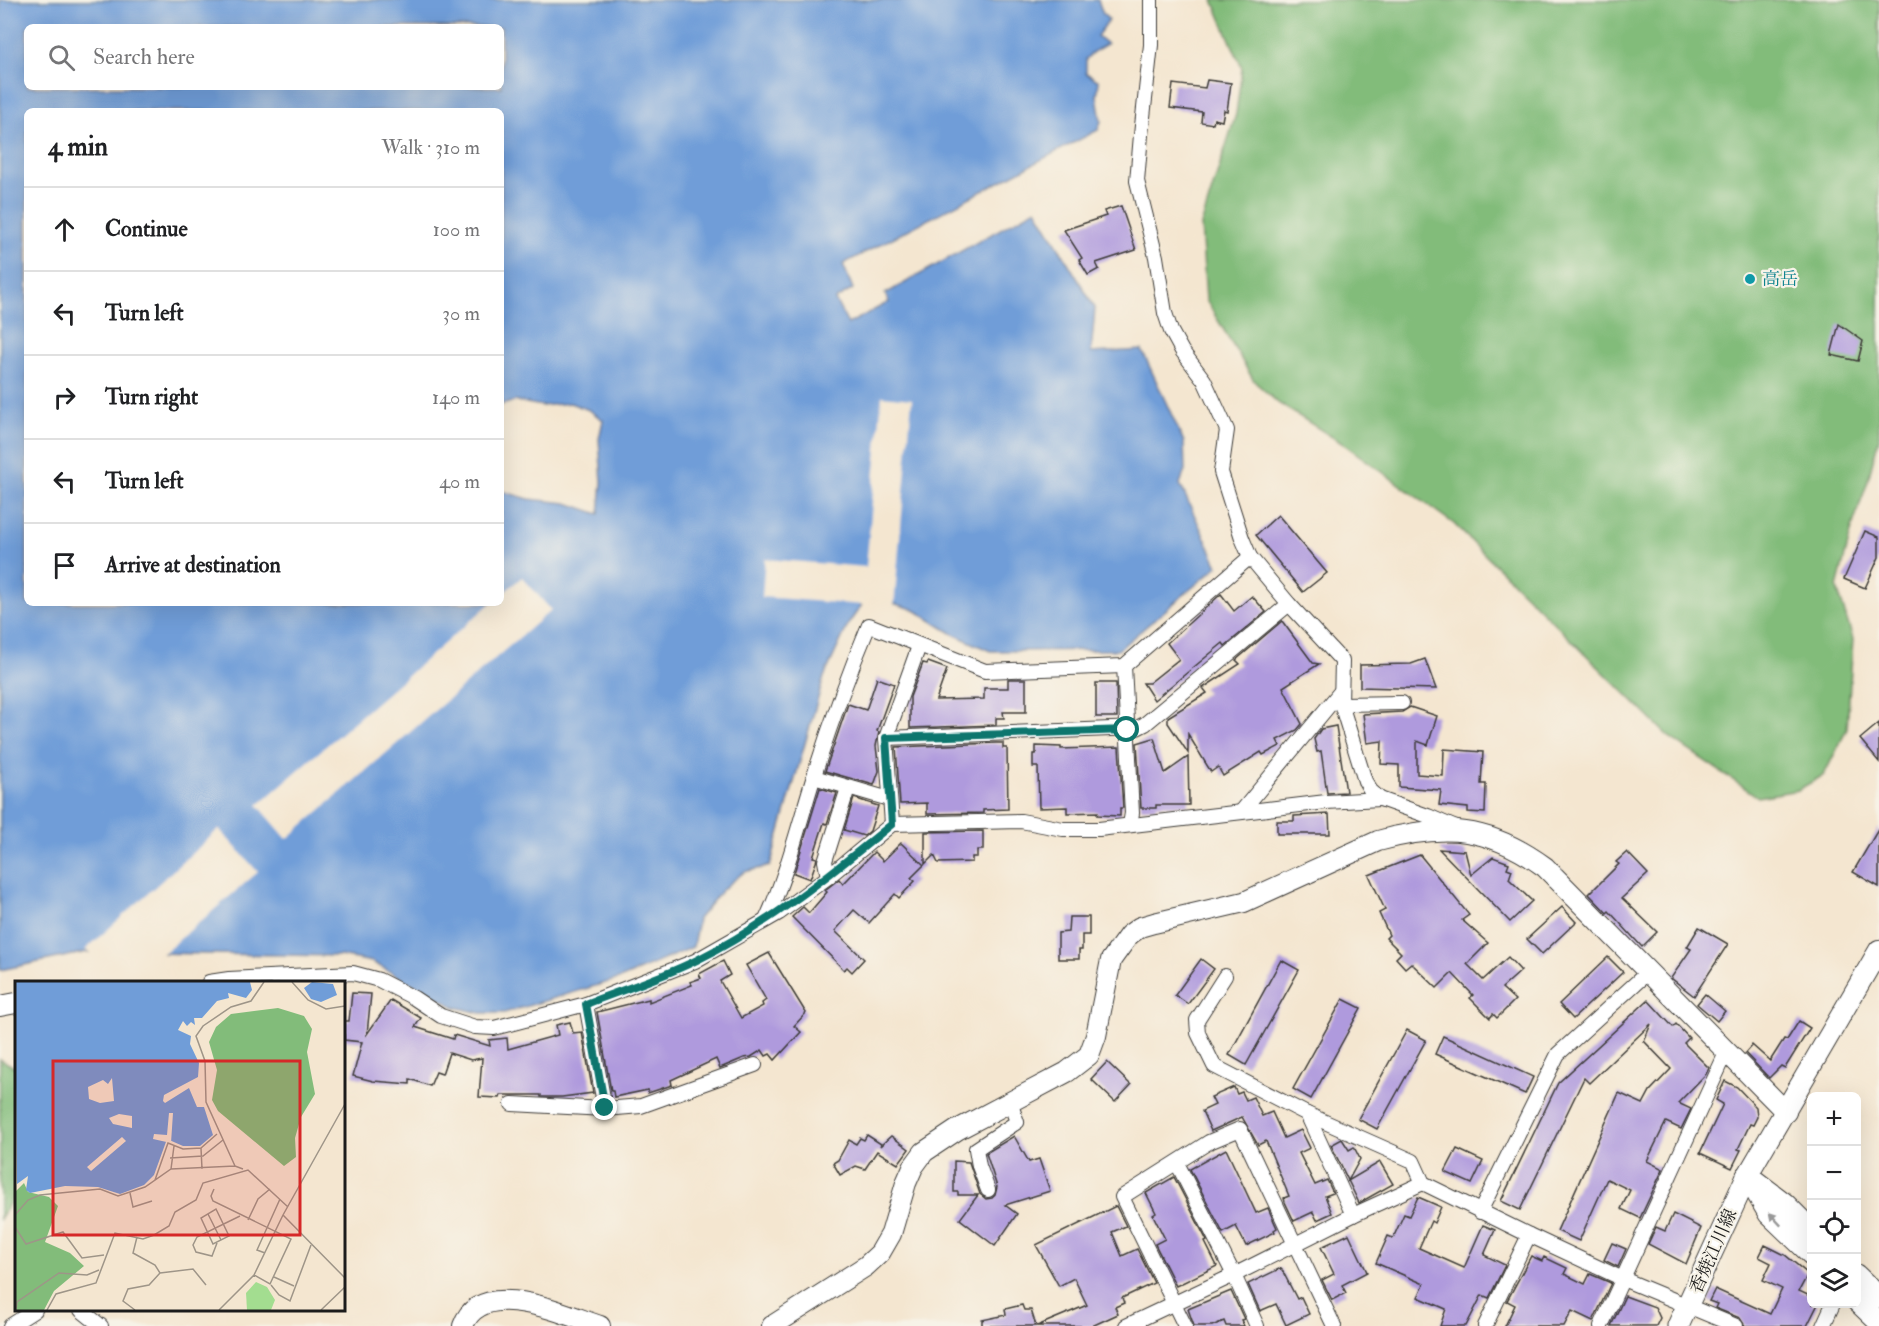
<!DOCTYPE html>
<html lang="en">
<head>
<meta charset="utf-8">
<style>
	body { margin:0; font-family:"IM FELL Double Pica","Noto Serif JP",serif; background:#f6f6f6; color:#202124 }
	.controls { position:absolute; right:18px; bottom:18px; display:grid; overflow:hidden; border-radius:9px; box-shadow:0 6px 24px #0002 }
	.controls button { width:54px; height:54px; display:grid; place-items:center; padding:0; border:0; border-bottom:2px solid #e0e0e0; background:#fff; color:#202124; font:30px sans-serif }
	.stop { position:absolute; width:18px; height:18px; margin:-14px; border:4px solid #0f766e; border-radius:50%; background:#fff }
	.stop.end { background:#0f766e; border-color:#fff; box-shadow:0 2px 6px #0008 }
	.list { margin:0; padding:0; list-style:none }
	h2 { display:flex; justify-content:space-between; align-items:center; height:78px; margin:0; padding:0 24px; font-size:26px }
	h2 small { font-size:20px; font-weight:400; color:#757577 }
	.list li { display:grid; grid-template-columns:39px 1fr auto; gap:18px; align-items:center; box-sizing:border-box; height:84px; padding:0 24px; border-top:2px solid #e0e0e0 }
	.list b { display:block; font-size:22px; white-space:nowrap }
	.list em { font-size:20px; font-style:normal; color:#757577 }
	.icon { flex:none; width:33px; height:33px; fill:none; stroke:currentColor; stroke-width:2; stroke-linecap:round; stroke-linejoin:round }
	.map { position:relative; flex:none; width:1879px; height:1326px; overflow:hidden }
	.search { position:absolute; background:#fff; box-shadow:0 6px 24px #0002; left:24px; top:24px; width:480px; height:66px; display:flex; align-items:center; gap:15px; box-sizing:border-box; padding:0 21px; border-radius:9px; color:#757577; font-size:22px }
	.panel { position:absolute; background:#fff; box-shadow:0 6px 24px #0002; left:24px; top:108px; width:480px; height:498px; border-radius:9px }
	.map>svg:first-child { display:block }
	.forest { fill:#82bc7a; stroke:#4f6c4b; stroke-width:1.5 }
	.water { fill:#709dd8; stroke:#465c7a; stroke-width:1.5; fill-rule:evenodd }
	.pier { fill:#f4e6d0 }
	.building { fill:#af9add }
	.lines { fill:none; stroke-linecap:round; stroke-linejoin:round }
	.street-casing { stroke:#3c3a37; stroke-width:16 }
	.secondary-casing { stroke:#3c3a37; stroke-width:22 }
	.primary-casing { stroke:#3c3a37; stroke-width:23 }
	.street { stroke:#fff; stroke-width:14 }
	.secondary { stroke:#fff; stroke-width:20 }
	.primary { stroke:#fff; stroke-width:21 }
	.oneway { fill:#999 }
	.route { stroke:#0f766e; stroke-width:8 }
	.culture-dot { fill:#0f9aa8; stroke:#f7f3e8; stroke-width:2 }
	.labels { text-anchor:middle; stroke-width:4.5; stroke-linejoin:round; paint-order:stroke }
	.culture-label { font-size:18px; fill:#0d838f; stroke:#f7f3e8; text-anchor:start }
	.street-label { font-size:18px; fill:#1c1c1c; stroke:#f7f3e8 }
	.inset-road { fill:none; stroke:#9e9588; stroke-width:1.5 }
	.view { fill:#d62828; fill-opacity:0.15; stroke:#d62828; stroke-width:3 }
	.inset-edge { fill:none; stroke:#1c1c1c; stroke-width:3 }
</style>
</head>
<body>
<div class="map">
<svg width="1879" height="1326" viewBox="0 0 1879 1326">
	<rect width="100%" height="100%" fill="#f7f3e8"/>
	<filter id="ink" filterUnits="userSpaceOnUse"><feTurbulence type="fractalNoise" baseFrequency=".0167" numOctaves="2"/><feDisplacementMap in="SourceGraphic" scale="12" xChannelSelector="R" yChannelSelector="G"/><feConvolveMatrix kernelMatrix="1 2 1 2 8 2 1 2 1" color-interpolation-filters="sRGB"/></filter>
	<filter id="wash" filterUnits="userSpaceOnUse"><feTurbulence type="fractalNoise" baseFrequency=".008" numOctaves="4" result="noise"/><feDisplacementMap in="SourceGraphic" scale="24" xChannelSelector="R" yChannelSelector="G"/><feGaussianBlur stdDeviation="1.35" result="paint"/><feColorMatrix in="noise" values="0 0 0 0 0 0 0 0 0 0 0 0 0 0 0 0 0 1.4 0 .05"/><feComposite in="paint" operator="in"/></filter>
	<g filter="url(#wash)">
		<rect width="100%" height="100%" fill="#f4e6d0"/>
		<g class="forest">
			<path d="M1213 0H1879V438L1867 484 1853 524 1837 588 1853 639 1847 729 1824 775 1798 790 1758 797 1668 736 1454 524 1345 445 1278 403 1254 381 1206 300 1201 225 1236 114 1242 68Z"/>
			<path d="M0 1059 16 1068V1193L0 1219Z"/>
		</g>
		<path class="water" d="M0 0H1098L1103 14 1109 20 1097 36 1107 44 1093 52 1086 59V73L1099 81 1097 96 1101 121 1098 130 843 264 853 289 835 300 848 324 889 302 885 294 1036 209 1095 308 1091 353 1142 350 1184 442 1185 470 1180 484 1218 566 1118 650 990 651 953 634 913 609 868 596 849 623 824 677 770 866 744 872 722 890 698 919 693 947 622 978 504 1013H480L455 1007 372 962 340 956 87 952 0 970ZM27 27H501V87H27ZM27 111H501V405L516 401 542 406 570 403 589 410 603 420 599 439 602 482 599 514 567 503 529 499 501 491V603H27Z"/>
		<g class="pier">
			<path d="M882 396 912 399 894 606 869 600 863 608V605L762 597 765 559 866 567Z"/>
			<path d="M522 577 551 610 287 839 258 805 491 603H501V595Z"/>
			<path d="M219 829 258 872 159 957 95 955 85 950Z"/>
		</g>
		<g id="blocks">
			<g class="building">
				<path d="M1207 80 1231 83 1227 111 1224 110 1222 121 1214 119 1213 124 1201 122 1202 112 1170 108 1173 84 1205 88Z"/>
				<path d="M1121 206 1136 250 1096 263 1099 269 1088 275 1079 260 1082 258 1064 230 1106 216 1104 211Z"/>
				<path d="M1839 324 1863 341 1858 361 1831 355Z"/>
				<path d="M1278 515 1327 573 1303 592 1256 535Z"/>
				<path d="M1865 531 1879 537V557L1865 588 1844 579Z"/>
				<path d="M1221 594 1234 611 1252 596 1266 612 1225 646 1223 643 1154 700 1143 683H1149L1179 659 1167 643Z"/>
				<path d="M1282 621 1313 663 1319 664 1283 687 1302 724 1297 730 1277 740 1280 746 1263 755 1261 752 1223 776 1218 767 1211 772 1188 734V753L1168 723V717L1207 693 1203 688 1240 664 1236 660Z"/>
				<path d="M1425 659 1436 689 1360 687V665L1411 664Z"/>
				<path d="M928 662 947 669 936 700 984 699V688H1008V679H1026V712H1003L1004 718H996V725L910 728V697L923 663 927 664Z"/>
				<path d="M877 678 894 684 877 731 879 732 876 746 879 771 874 785 825 771 848 704 866 710Z"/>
				<path d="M1096 683H1116L1117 717H1096Z"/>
				<path d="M1410 707 1437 716 1428 745 1417 741V774L1443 776 1444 749 1483 752 1481 784H1486L1485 813 1468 812V808L1439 805 1441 790 1399 787V765L1381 764 1382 741 1367 743 1363 714 1402 712Z"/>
				<path d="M1879 723V762L1860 739Z"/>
				<path d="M1336 726 1346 792 1327 793 1321 751 1317 752 1314 739 1321 729Z"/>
				<path d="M1154 738 1165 773 1188 757 1189 805H1156V808H1141L1137 743Z"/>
				<path d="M996 743H1003V748H1007L1008 809 983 810V813L927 814V803L900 804 896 747Z"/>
				<path d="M1036 746 1061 747V749L1119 747 1123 808H1120V816L1097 815 1098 812 1067 813V807L1039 808 1038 767H1033V754H1036Z"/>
				<path d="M820 788 837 793 827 824 824 823 813 857 817 858 816 862 810 879 794 873Z"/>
				<path d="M854 798 878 806 870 831 864 836 844 830Z"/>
				<path d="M1329 814 1330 834H1277V821H1294V816Z"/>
				<path d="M1879 828V887L1853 872Z"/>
				<path d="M983 831V850H977V857H972V862L938 863 934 855 925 864V832Z"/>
				<path d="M901 843 924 865 911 878 915 881 899 898 895 894 869 923 854 910 835 931 864 959 852 972 847 967 844 970 792 917 803 907 809 913 827 892 825 890 839 879 843 884 874 852 883 861Z"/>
				<path d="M1439 849 1465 851 1471 875 1493 857 1509 863 1507 868 1512 870 1509 879 1532 901 1510 922Z"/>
				<path d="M1627 852 1648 874 1622 898 1657 932 1642 947 1609 911 1607 913 1589 894 1619 864 1616 862Z"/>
				<path d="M1420 855 1469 915 1462 920 1488 943 1467 964 1483 980 1508 957 1521 971 1502 988 1515 1000 1497 1018 1493 1014 1490 1018 1470 998 1473 995 1452 973 1437 988 1411 963 1405 968 1396 958 1401 953 1386 938 1389 935 1379 913 1385 910 1369 875Z"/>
				<path d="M1562 907 1576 922 1542 954 1527 939Z"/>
				<path d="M1069 917H1089V935H1082V950H1079V959H1058V933L1068 932Z"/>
				<path d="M1699 927 1728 944 1694 996 1671 978 1691 949 1687 947Z"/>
				<path d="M769 953 806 1013 794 1026 801 1032 775 1060 770 1054 766 1056 762 1050 751 1057 744 1058 720 1068 716 1059 671 1080 672 1085 648 1093V1090L614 1097 613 1091H611L597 1012 649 999V1002L692 985 690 982 701 978 699 974 723 961 730 975 720 981 741 1018 763 1006 762 1003 766 1000 746 965Z"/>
				<path d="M1608 957 1623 972 1573 1019 1559 1004Z"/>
				<path d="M1201 959 1214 969 1188 1004 1175 995Z"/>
				<path d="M1281 960 1299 970 1246 1065 1229 1055Z"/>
				<path d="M352 993 371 994 367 1034 391 1000 421 1018 415 1027 453 1039 454 1035 490 1046 489 1040 507 1038 508 1049 558 1035 556 1025 570 1022 573 1033 582 1032 593 1093 562 1097H541V1095H501L500 1098 479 1097 482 1058 471 1060 449 1053 442 1074 436 1072 430 1086 410 1079V1084L373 1081 353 1076 362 1042 344 1040V1021H349Z"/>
				<path d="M1705 994 1725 1011 1717 1021 1697 1004Z"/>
				<path d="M1343 999 1361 1008 1311 1099 1293 1089Z"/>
				<path d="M1648 1000 1673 1027 1676 1024 1689 1038 1684 1043 1709 1068 1706 1074 1678 1103 1691 1109 1681 1129 1666 1122 1647 1161 1663 1169 1640 1218 1621 1209 1630 1190 1607 1179 1579 1241 1557 1231 1619 1093 1643 1104 1650 1091 1671 1069 1644 1041 1651 1024 1589 1083 1584 1078 1520 1210 1501 1201 1558 1083Z"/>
				<path d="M1799 1021 1810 1028 1785 1068 1781 1066 1769 1078 1745 1053 1752 1045 1770 1061 1784 1039 1787 1040Z"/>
				<path d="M1407 1030 1426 1040 1377 1129 1358 1119Z"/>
				<path d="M1443 1036 1533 1077 1525 1094 1435 1054Z"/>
				<path d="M1107 1062 1131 1085 1115 1102 1091 1079Z"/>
				<path d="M1725 1081 1737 1087 1756 1107 1757 1117 1753 1125 1750 1124 1738 1149 1741 1150 1732 1168 1700 1153 1723 1104 1716 1100Z"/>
				<path d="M1234 1087 1237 1094 1242 1092 1246 1100 1253 1097 1262 1116 1272 1112 1284 1138 1301 1130 1310 1148 1299 1153 1315 1185 1327 1180 1333 1193 1325 1196 1332 1213 1317 1220 1313 1212 1294 1221 1285 1202 1284 1198 1289 1196 1266 1141 1258 1145 1242 1117 1211 1131 1202 1111 1215 1105 1211 1097Z"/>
				<path d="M867 1135 881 1144 880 1146 891 1136 909 1149 898 1164 877 1151 865 1169 856 1166 840 1175 833 1163 838 1160 849 1140 856 1144 860 1138 864 1140Z"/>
				<path d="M1014 1136 1029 1162 1039 1159 1050 1191 1005 1205 1017 1214 995 1246 960 1219 978 1195H958V1192H954V1161L969 1162 980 1194 986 1199 992 1198 995 1195 997 1187 986 1153Z"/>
				<path d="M1342 1139 1349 1150 1354 1147 1360 1159 1348 1181 1380 1162 1393 1184 1359 1203 1331 1145Z"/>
				<path d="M1226 1149 1256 1213 1268 1208 1277 1228 1274 1230 1275 1232 1246 1246 1236 1226 1223 1233 1190 1169Z"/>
				<path d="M1457 1149 1483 1161 1472 1184 1445 1172Z"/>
				<path d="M1174 1177 1207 1241 1205 1242 1217 1266 1176 1286 1155 1244 1165 1239 1153 1215 1156 1213 1146 1193Z"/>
				<path d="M1418 1197 1441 1207 1434 1223 1431 1221 1419 1248 1464 1268 1483 1225 1495 1230 1484 1255 1505 1265 1489 1298 1482 1295 1466 1326H1440L1446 1309 1418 1297 1424 1284 1376 1263 1388 1236 1393 1238 1404 1214 1409 1216Z"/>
				<path d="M1116 1206 1126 1226 1112 1232 1122 1256 1137 1249 1154 1283 1122 1298 1124 1303 1115 1307 1118 1314 1092 1326H1037L1087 1305 1074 1278 1059 1286 1036 1245Z"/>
				<path d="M1673 1214 1701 1228 1686 1264 1648 1244 1656 1227 1665 1231Z"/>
				<path d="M1349 1234 1367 1272 1342 1285 1346 1293 1332 1300 1322 1280 1334 1274 1321 1247Z"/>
				<path d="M1612 1243 1626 1249 1618 1267 1604 1260Z"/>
				<path d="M1765 1245 1785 1255 1808 1274 1799 1291 1812 1297V1304H1818L1807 1326H1745L1740 1318 1715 1308 1717 1304 1709 1301 1715 1289 1770 1314 1782 1289 1763 1280 1771 1263 1759 1257Z"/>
				<path d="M1531 1256 1542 1261 1544 1257 1567 1268 1564 1274 1585 1284 1590 1274 1611 1283 1593 1321 1572 1311 1564 1326H1505L1515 1305 1507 1301Z"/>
				<path d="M1281 1268 1297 1299 1301 1297 1309 1314 1286 1325 1276 1304 1260 1311 1248 1284Z"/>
				<path d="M1231 1291 1244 1319 1241 1320 1244 1326H1226L1224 1321 1212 1326H1194L1188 1309Z"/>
				<path d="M1625 1296 1655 1307 1660 1318 1656 1326H1611Z"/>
				<path d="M1022 1305 1024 1310H1031L1036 1326H982V1320L1006 1315 1005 1309Z"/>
			</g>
		</g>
	</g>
	<g filter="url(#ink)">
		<use href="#blocks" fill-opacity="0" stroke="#3c3a37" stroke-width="1.5"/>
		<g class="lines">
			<defs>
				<g id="street">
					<path d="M1151 0V45L1141 135 1137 181 1156 257 1165 313 1171 331 1182 351 1204 380 1227 430 1221 472 1242 538 1250 557 1289 604 1342 661 1341 704 1365 781 1371 791 1380 799 1428 816 1456 828"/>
					<path d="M1124 666 1132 813 1130 825"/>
					<path d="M1341 704 1402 703"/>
					<path d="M886 738 1137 728 1145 724 1289 604"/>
					<path d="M814 777 889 799"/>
					<path d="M1241 812 1341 691"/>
					<path d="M892 824 886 738 919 646"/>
					<path d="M828 877 825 861 848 788"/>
					<path d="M766 920C787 874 799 824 814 776 830 725 848 675 869 625L985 671 1124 666 1250 557"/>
					<path d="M1225 976 1197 1020 1198 1033 1214 1066 1307 1114 1413 1161 1423 1183 1529 1235 1623 1279 1736 1326"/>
					<path d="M209 982 229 979 353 973 379 980 414 998 441 1016 475 1027 494 1028 586 1004 695 961 779 913 828 877 892 824 1021 821 1063 829H1099L1326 802 1380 799"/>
					<path d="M586 1004 605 1109 641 1106 755 1065"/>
					<path d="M512 1104 605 1109"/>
					<path d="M1307 1114 1353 1215"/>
					<path d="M1177 1163 1234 1275 1257 1326"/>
					<path d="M988 1190 979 1166 976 1149 1017 1122 1010 1102"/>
					<path d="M1480 1212 1558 1054 1648 972"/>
					<path d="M81 1310 101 1326"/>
					<path d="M10 1326 35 1310"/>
					<path d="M1126 1326 1234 1275 1353 1215 1423 1183"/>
					<path d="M1185 1326 1122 1197 1209 1142 1240 1129 1334 1326"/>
					<path d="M1485 1326 1529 1235"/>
					<path d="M1601 1326 1726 1053"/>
					<path d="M1823 1326 1833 1304"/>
				</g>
				<g id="secondary">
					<path d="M0 1006 16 1003"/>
					<path d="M1747 1176 1879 950"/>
					<path d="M463 1326C481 1275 566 1315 600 1326"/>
					<path d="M772 1326 866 1266 880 1253 891 1234 906 1183 913 1167 924 1152 957 1130 1067 1072 1089 1055 1096 1036 1111 960 1129 935 1140 927 1154 923 1244 902 1378 841C1444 823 1489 826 1545 867L1786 1112"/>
				</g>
				<g id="primary">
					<path d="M1747 1176 1769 1214 1812 1255"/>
					<path d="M1755 1181 1784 1203 1812 1231"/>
					<path d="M1856 1275 1879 1297"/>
					<path d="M1856 1300 1879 1322"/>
					<path d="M1678 1326 1747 1176"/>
				</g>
			</defs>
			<use href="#street" class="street-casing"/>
			<use href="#secondary" class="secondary-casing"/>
			<use href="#primary" class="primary-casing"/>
			<use href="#street" class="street"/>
			<use href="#secondary" class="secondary"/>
			<use href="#primary" class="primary"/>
		</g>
		<defs><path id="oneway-solid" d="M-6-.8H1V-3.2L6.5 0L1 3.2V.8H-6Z" transform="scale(1.5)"/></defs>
		<use class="oneway" href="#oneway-solid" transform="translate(1775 1219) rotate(-133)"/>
	</g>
	<g class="lines" filter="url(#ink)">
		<path class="route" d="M605 1108 586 1004C622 990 661 978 697 960 769 924 830 875 892 824L886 738 1127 730"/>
	</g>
	<circle class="culture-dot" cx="1750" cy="279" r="6"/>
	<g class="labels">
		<g class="culture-label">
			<text x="1762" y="285">高岳</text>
		</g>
		<g class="street-label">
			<text transform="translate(1713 1251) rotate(-66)" y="6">香焼江川線</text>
		</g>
	</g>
	<g transform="translate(15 981)">
		<rect width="330" height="330" fill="#f4e6d0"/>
		<path d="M241 301 252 306 260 319 256 329H232L231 312Z" fill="#a3dd90"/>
		<path d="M263 27 289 35 297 48 292 71 300 113 286 136 280 157 281 176 269 185 203 130 197 119 202 89 194 61 201 46 216 33ZM9 202 13 211 34 216 43 225 30 261 55 272 69 285 39 310 29 329H0V211Z" fill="#82bc7a"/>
		<path d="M0 1H235L237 9 231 17 213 12 214 17 202 20 187 37H179L180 44 176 41 172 45 168 40 163 49 176 55 175 63 184 82 183 96 149 114 148 120 150 122 174 107 182 126H189L198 154 185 165H168L152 158 139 194 129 204 105 213 83 206 50 205 15 212 11 209 13 195 2 203ZM97 97 99 120 85 122 74 118 73 106 88 99 93 103ZM104 133 117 135V147L98 143 94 137ZM297 1 318 3 322 14 306 21 296 18 289 7Z" fill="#709dd8" fill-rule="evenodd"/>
		<path d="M154 132H158L156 162 138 158 139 153 152 154ZM107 156 111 160 76 190 72 186Z" fill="#f4e6d0"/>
		<path class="inset-road" d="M277 1 293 19 311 28 330 25M186 167 187 188M155 177 188 175 208 159M220 185 191 121 190 80 181 55 188 45 216 26 236 20 249 1M156 188 159 165M140 199 153 162 168 168 186 167 202 153M199 208 196 215 198 220 276 258 255 303 239 294M115 212 118 226 137 220M201 228 214 255 198 263 186 237ZM193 233 206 259M0 234 13 219 25 214 85 208 103 215 130 206 156 188 220 185 228 188M268 234 330 123M268 234 330 297M233 239 243 218 255 208M0 246 11 263 48 251 67 277 89 274M122 256 118 272 140 284 145 292M202 262 197 275 181 271 178 264 182 256 225 235M250 272 242 269 265 218M145 292 178 288 191 304M259 296 279 305M256 304 264 314 275 320 296 264M1 329 2 321 44 292 72 294 84 289M32 329 41 313 81 302 100 252 128 258 139 254 154 245 160 231 181 219 188 202 233 189 273 226M120 329 108 320 113 308 134 304 145 292M204 329 239 294 268 234M306 329 330 306"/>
		<path class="view" d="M38 80H285V254H38Z"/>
		<rect width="330" height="330" class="inset-edge"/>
	</g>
</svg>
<div class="controls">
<button>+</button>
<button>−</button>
<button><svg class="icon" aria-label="locate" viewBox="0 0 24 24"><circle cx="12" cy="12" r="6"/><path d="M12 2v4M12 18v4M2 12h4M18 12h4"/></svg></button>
<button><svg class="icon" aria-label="layers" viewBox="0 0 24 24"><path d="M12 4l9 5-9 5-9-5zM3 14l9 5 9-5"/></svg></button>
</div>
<div class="stop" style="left:1127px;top:730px"></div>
<div class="stop end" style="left:605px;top:1108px"></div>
<div class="search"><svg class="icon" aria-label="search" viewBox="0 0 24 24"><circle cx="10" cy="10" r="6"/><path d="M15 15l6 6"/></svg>Search here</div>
<section class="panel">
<h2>4 min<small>Walk · 310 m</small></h2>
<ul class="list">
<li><svg class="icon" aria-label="ahead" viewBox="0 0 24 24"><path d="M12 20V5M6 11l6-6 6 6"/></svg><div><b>Continue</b></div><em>100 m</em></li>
<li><svg class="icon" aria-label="left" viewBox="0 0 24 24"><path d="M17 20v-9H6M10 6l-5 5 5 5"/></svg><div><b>Turn left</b></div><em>30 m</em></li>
<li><svg class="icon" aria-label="right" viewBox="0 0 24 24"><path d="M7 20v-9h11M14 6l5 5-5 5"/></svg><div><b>Turn right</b></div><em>140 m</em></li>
<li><svg class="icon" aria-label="left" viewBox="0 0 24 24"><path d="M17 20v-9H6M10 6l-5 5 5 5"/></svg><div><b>Turn left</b></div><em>40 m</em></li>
<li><svg class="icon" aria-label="arrive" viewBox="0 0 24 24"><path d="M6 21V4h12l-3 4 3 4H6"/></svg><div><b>Arrive at destination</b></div></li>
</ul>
</section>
</div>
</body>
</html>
